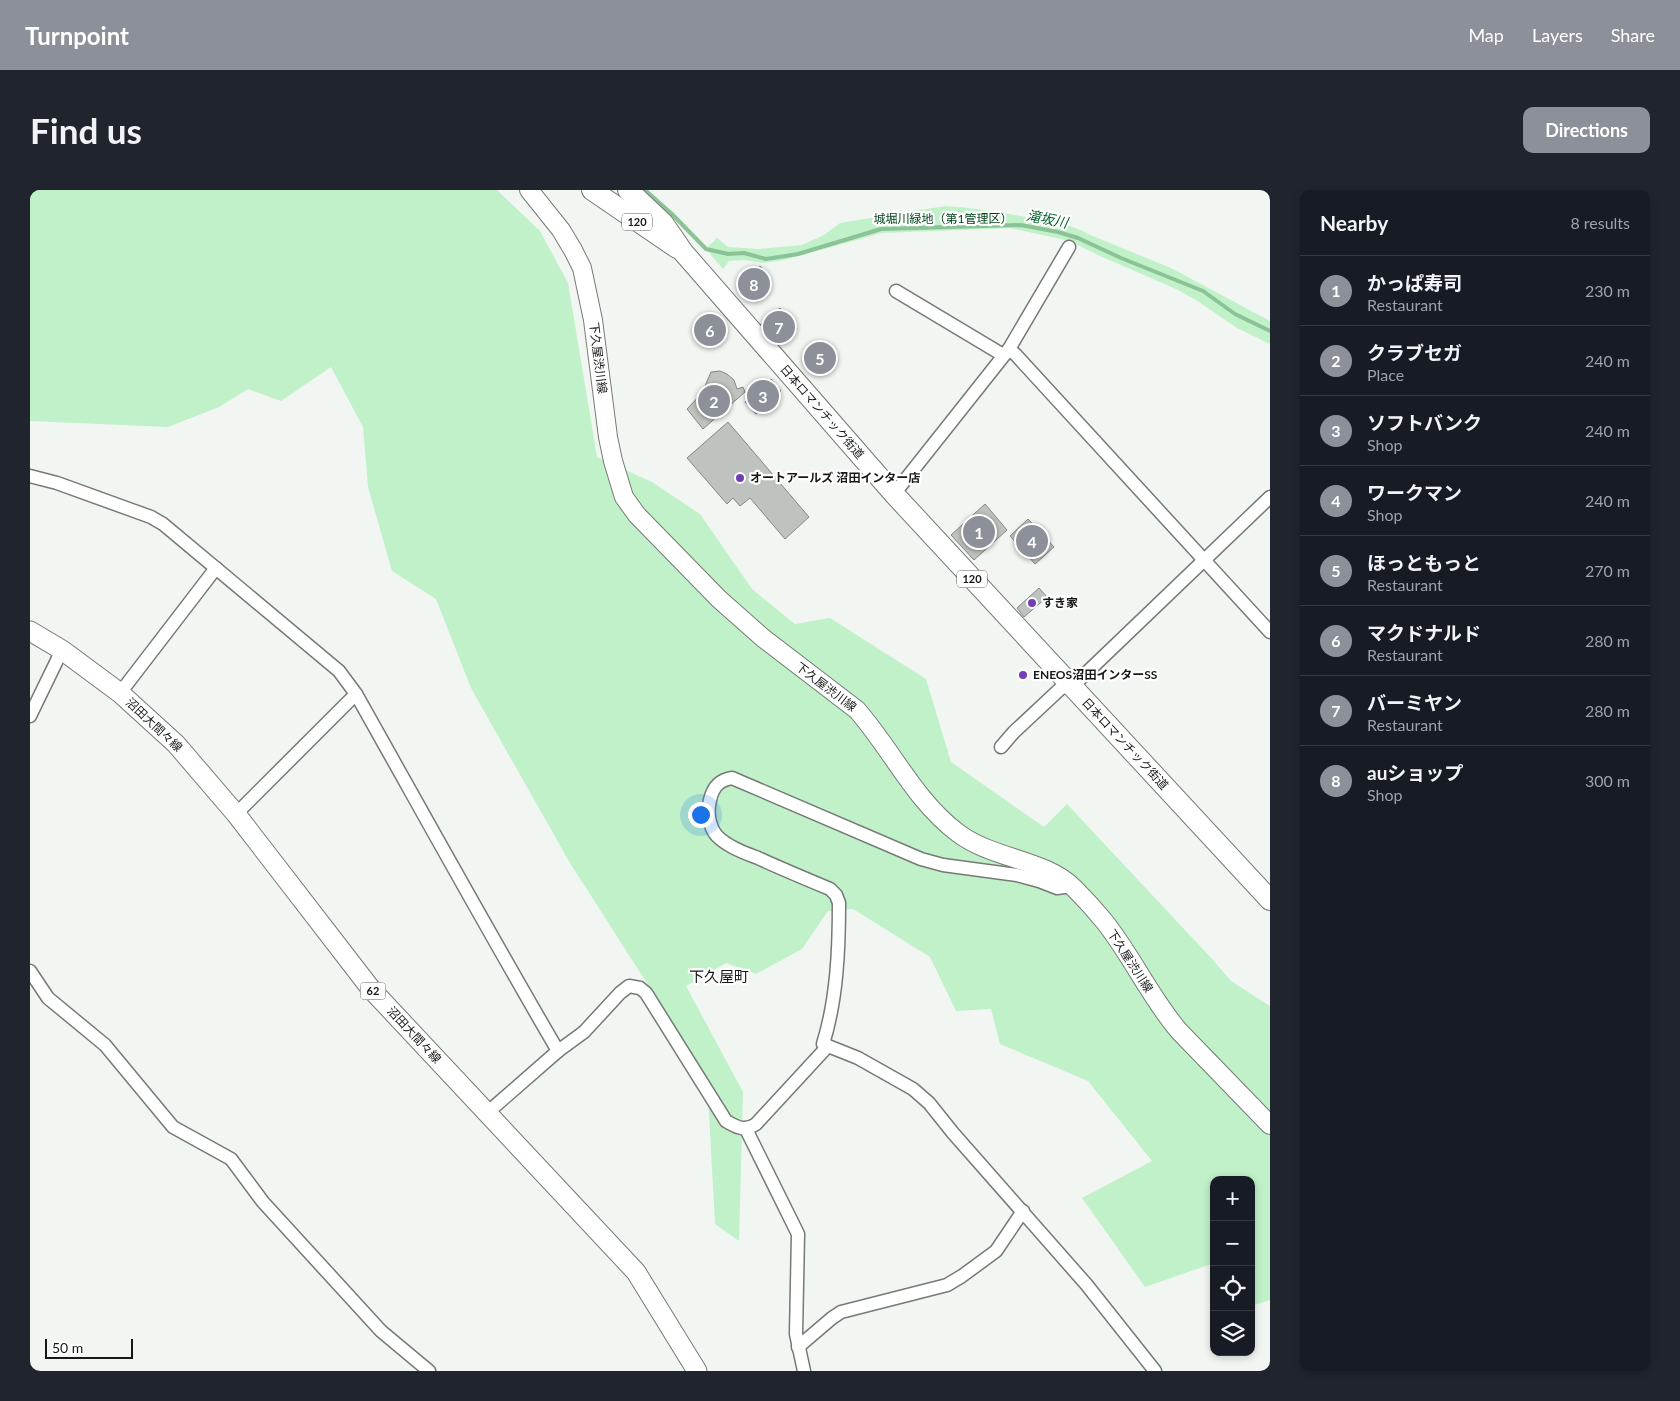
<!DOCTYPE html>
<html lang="en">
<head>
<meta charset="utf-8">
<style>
	body { margin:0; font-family:Lato,"Noto Sans JP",sans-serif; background:#20242c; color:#f1f3f6 }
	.controls { position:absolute; right:15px; bottom:15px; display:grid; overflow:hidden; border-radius:10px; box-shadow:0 2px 8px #0003 }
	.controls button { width:45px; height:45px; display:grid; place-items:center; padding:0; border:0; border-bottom:1px solid #363941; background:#171b24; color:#f1f3f6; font:25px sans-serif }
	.scale { position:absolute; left:15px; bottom:12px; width:88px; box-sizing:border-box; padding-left:5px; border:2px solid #161716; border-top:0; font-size:14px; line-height:18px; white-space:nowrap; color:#161716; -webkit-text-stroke:4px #fff; paint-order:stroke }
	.you { position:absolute; left:670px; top:624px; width:18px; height:18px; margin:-12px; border:4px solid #fff; border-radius:50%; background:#1a73e8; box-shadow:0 0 0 8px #1a73e833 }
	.badge { display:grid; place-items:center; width:32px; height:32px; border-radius:50%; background:#8c9099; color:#fff; font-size:16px; font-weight:700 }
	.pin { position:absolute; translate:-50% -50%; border:2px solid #fff; box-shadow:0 1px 5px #0006 }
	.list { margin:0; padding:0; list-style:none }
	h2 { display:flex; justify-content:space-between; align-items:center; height:65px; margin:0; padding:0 20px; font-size:21px }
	h2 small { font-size:16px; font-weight:400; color:#9ea1a6 }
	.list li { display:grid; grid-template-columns:32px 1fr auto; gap:15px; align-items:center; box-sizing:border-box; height:70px; padding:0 20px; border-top:1px solid #363941 }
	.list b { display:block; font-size:19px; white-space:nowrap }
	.list p { margin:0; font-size:16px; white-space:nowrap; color:#9ea1a6 }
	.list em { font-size:16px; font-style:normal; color:#9ea1a6 }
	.icon { flex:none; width:28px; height:28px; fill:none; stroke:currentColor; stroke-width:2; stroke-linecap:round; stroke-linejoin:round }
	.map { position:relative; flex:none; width:1240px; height:1181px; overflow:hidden; border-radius:10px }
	header { display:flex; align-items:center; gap:30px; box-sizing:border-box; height:70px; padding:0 25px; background:#8c9099; color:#fff }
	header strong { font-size:24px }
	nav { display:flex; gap:28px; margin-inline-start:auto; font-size:18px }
	.intro { display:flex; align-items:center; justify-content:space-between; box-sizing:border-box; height:120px; padding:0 30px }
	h1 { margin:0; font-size:35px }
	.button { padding:12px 22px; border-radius:10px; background:#8c9099; color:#fff; font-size:18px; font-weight:700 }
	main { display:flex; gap:30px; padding:0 30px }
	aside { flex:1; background:#171b24; border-radius:10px; box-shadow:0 2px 8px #0003 }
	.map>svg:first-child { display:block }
	.green { fill:#c0f1c9 }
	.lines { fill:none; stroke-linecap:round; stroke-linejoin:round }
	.stream { stroke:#8bc396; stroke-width:4 }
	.building { fill:#bfc3bf; stroke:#848885 }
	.minor-casing { stroke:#757a76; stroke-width:15 }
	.secondary-casing { stroke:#757a76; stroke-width:20 }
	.primary-casing { stroke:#757a76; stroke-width:21 }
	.trunk-casing { stroke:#757a76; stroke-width:22 }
	.minor { stroke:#fff; stroke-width:12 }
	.secondary { stroke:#fff; stroke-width:18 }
	.primary { stroke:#fff; stroke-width:19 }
	.trunk { stroke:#fff; stroke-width:20 }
	.poi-dot { fill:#733eb5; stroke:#fff; stroke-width:2 }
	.labels { text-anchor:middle; stroke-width:4.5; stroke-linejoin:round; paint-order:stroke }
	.shield { fill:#fff; stroke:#5c5d5c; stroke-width:1 }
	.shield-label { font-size:11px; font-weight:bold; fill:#161716 }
	.park-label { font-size:12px; fill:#00431a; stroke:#fff }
	.street-label { font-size:12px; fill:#161716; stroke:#fff }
	.poi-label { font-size:12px; font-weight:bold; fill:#161716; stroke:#fff; text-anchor:start }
	.water-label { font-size:14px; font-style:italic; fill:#08642d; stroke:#fff }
	.quarter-label { font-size:15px; fill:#161716; stroke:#fff }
</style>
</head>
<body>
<header>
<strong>Turnpoint</strong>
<nav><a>Map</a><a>Layers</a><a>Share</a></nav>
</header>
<div class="intro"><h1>Find us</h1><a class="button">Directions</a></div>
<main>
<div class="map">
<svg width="1240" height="1181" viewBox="0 0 1240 1181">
	<rect width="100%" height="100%" fill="#f1f6f2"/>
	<g class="green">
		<path d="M0 0H467L510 41 538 93 567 267 622 292 670 324 722 399 765 434 800 428 896 489 921 572 1014 637 1037 614 1183 770 1201 791 1240 816V1110L1221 1116V990H1184V1073L1115 1097 1052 1008 1122 971 1058 891 970 854 961 819 926 821 900 767 823 719 798 721 772 759 726 784 696 773 656 796 713 902 709 1051 685 1034 677 887 540 673 441 498 406 409 362 381 338 297 333 237 301 177 251 211 218 199 189 217 138 237 0 231Z"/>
		<path d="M915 16C945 18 973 23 1003 28 1021 31 1041 34 1058 44L1141 78 1240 131V154L1207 138 1166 110 1146 99 1070 66 1040 51 980 38 852 43 754 70 734 73 713 70 699 71 693 79 676 59 687 48 698 57 729 59 772 55 794 45 810 33Z"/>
	</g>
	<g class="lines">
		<path class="stream" d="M615 0 642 24 676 59 698 64 714 63 736 69 768 64 851 39 991 35 1028 42 1048 48 1091 68 1173 101 1205 124 1240 141"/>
	</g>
	<g class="building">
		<path d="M730 76 739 85 725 101 730 108 726 111 715 96 716 92Z"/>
		<path d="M750 118 767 139 748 155 730 135Z"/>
		<path d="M684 127 693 138 676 152 667 142Z"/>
		<path d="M788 155 803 173 793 182 777 164Z"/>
		<path d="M690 181 697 184 704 190 707 199 713 197 715 202 673 239 657 219 672 203 681 182Z"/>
		<path d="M741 189 751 201 726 224 715 212Z"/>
		<path d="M698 232 779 327 755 349 720 308 710 316 703 308 697 314 657 268Z"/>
		<path d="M955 314 977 340 944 370 921 345Z"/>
		<path d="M998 329 1024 357 1005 374 980 346Z"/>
		<path d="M1009 398 1017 407 994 427 987 418Z"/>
	</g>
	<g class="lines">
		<defs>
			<g id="minor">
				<path d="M866 101 973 165"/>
				<path d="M979 159 986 165 1240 442"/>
				<path d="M0 286 27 293 121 327 133 334 309 481 326 504C393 623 459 743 528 861"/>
				<path d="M864 304 979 159 1039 57"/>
				<path d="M90 503 186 378"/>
				<path d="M0 526 32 460"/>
				<path d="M971 557 984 542 1030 499 1049 490 1240 307"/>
				<path d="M206 624 326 504"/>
				<path d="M1042 696 1027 698 1009 691 987 685 913 675 891 669 702 588C689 590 683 597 680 610 677 622 679 637 687 646 698 657 715 663 728 668 752 679 776 689 800 699L806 705 809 713C809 760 807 809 793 854L828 868 883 899 899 913 923 943 1056 1094 1125 1181"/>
				<path d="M0 781 18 808 75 855 143 937 201 969 233 1012 351 1141 399 1181"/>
				<path d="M457 923 528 861 554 842 590 803 599 796 610 798 616 803 696 931C706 937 715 942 726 934L798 856"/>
				<path d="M716 939 768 1044 766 1144 774 1181"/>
				<path d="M768 1157 802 1128 811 1122 917 1095 932 1086 966 1061 993 1021"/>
			</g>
			<path id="secondary" d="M499 0 531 40 543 60 552 78 563 130 578 247 583 271 594 307 607 325 689 409 733 448 827 520C862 560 885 611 928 643 962 669 1015 669 1044 698 1054 708 1065 720 1074 731 1102 766 1120 807 1149 841L1240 935"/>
			<path id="primary" d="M0 441 32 460 90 503 146 554 206 624 341 799 606 1082 667 1181"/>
			<g id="trunk">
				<path d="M562 0 647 58"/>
				<path d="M598 0 633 33 653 62 864 304 1240 710"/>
			</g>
		</defs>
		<use href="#minor" class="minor-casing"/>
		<use href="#secondary" class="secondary-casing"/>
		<use href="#primary" class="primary-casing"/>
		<use href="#trunk" class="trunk-casing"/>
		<use href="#minor" class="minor"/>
		<use href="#secondary" class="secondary"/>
		<use href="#primary" class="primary"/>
		<use href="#trunk" class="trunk"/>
	</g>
	<g class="poi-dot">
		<circle cx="710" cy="288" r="5"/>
		<circle cx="1002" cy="413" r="5"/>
		<circle cx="993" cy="485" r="5"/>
	</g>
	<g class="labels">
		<g class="shield">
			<rect x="592" y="23.5" width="30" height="17" rx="4"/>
			<rect x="927" y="380.5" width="30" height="17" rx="4"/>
			<rect x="330.5" y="792.5" width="25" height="17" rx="4"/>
		</g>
		<g class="shield-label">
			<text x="607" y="36">120</text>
			<text x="942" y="393">120</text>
			<text x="343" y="805">62</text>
		</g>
		<g class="park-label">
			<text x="913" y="33">城堀川緑地（第1管理区）</text>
		</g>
		<g class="street-label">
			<text transform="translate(568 168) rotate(83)" y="4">下久屋渋川線</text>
			<text transform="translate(792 222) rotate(49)" y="4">日本ロマンチック街道</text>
			<text transform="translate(796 497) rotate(37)" y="4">下久屋渋川線</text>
			<text transform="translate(124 535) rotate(43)" y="4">沼田大間々線</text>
			<text transform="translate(1095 554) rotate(47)" y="4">日本ロマンチック街道</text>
			<text transform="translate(1100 771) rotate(57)" y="4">下久屋渋川線</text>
			<text transform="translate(384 845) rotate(47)" y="4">沼田大間々線</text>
		</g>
		<g class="poi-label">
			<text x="720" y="292">オートアールズ 沼田インター店</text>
			<text x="1012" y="417">すき家</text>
			<text x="1003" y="489">ENEOS沼田インターSS</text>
		</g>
		<g class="water-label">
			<text transform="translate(1017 29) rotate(11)" y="5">滝坂川</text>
		</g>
		<g class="quarter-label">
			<text x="689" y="792">下久屋町</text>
		</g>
	</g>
</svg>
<div class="controls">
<button>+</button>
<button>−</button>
<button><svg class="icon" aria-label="locate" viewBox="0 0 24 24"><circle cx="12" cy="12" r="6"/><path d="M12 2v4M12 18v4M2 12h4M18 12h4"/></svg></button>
<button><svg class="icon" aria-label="layers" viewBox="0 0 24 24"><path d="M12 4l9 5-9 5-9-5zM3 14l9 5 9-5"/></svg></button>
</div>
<div class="scale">50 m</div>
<div class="you"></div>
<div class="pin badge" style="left:949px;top:342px">1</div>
<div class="pin badge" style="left:684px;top:211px">2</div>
<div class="pin badge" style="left:733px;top:206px">3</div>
<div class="pin badge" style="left:1002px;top:351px">4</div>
<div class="pin badge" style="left:790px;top:168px">5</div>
<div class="pin badge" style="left:680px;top:140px">6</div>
<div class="pin badge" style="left:749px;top:137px">7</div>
<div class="pin badge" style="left:724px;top:94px">8</div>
</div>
<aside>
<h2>Nearby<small>8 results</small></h2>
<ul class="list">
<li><span class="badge">1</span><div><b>かっぱ寿司</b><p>Restaurant</p></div><em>230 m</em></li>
<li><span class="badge">2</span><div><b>クラブセガ</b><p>Place</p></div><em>240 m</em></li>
<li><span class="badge">3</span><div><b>ソフトバンク</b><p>Shop</p></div><em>240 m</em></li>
<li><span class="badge">4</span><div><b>ワークマン</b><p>Shop</p></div><em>240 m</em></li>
<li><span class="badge">5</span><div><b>ほっともっと</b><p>Restaurant</p></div><em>270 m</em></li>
<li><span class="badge">6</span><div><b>マクドナルド</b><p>Restaurant</p></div><em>280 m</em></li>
<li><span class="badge">7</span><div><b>バーミヤン</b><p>Restaurant</p></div><em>280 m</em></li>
<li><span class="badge">8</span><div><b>auショップ</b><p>Shop</p></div><em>300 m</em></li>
</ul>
</aside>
</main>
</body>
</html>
